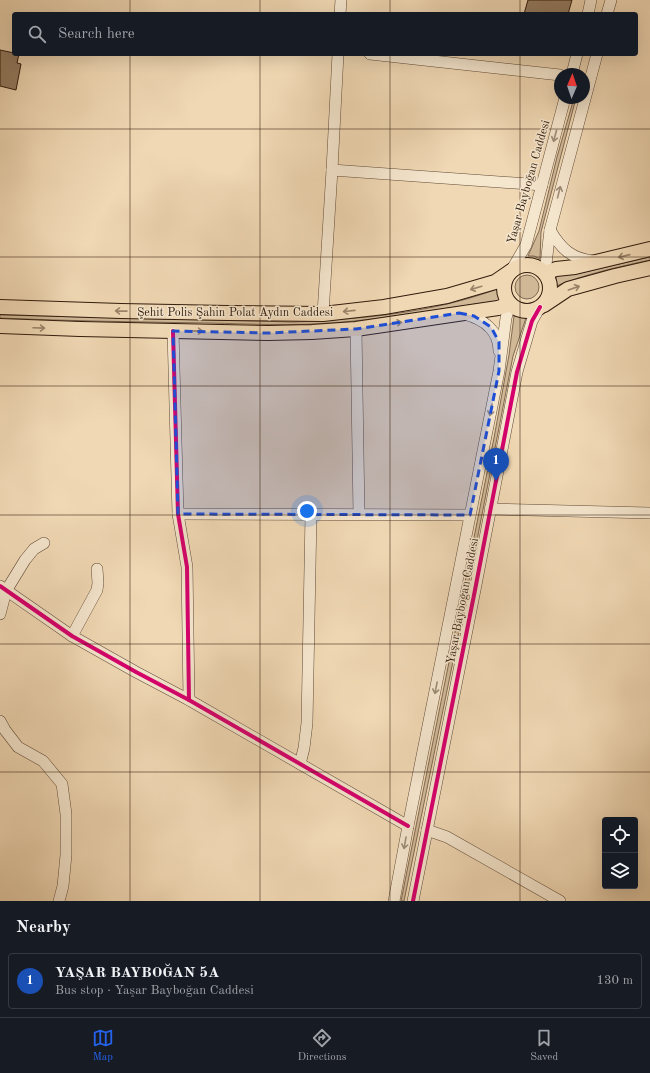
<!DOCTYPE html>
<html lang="en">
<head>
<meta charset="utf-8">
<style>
	body { margin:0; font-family:"Old Standard TT",serif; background:#242831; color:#f1f3f6 }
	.controls { position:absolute; right:12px; bottom:12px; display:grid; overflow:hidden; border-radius:4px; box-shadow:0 4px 16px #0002 }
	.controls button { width:36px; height:36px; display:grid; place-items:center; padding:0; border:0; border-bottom:1px solid #363941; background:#171b24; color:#f1f3f6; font:20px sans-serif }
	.compass { position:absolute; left:554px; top:68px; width:36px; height:36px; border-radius:50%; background:#171b24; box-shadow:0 4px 16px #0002; rotate:2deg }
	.you { position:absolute; left:307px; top:511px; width:14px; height:14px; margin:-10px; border:3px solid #fff; border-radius:50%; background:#1a73e8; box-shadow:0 0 0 6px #1a73e833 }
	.badge { display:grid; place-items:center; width:26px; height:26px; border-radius:50%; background:#2563eb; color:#fff; font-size:13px; font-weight:700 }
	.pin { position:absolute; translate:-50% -33px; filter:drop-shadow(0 1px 2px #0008) }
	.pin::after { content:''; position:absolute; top:21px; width:14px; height:12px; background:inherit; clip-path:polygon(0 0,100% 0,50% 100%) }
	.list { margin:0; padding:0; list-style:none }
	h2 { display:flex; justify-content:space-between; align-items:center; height:52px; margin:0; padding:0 16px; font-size:17px }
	h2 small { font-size:13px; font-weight:400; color:#9ea1a6 }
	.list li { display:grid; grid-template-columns:26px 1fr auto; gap:12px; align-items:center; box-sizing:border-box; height:56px; margin:0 8px 8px; padding:0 8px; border:1px solid #363941; border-radius:4px }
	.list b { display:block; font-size:15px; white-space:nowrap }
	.list p { margin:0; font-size:13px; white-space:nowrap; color:#9ea1a6 }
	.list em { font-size:13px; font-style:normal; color:#9ea1a6 }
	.icon { flex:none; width:22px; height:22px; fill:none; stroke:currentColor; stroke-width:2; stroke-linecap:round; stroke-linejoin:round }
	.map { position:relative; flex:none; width:650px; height:901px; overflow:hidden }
	.search { position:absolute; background:#171b24; box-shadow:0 4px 16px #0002; left:12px; right:12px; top:12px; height:44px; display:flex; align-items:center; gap:10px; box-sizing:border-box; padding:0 14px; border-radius:4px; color:#9ea1a6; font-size:15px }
	.sheet { height:116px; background:#171b24 }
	nav { display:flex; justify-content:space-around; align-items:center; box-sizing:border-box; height:56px; border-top:1px solid #363941; background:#171b24; font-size:11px; color:#9ea1a6 }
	nav a { display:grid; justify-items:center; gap:2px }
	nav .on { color:#2563eb }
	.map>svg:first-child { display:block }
	.green { fill:#d0b897; stroke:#806a52 }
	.building { fill:#947d63; stroke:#311b0c }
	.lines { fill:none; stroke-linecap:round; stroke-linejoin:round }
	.minor-casing { stroke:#614a36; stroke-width:12 }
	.major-casing { stroke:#311b0c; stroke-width:16 }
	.minor { stroke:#f5e6ce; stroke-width:11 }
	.major { stroke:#f0d8b4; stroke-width:14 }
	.cycleway-casing { stroke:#f5e6ce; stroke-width:6 }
	.cycleway { stroke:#d6006c; stroke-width:4 }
	.oneway { stroke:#9d8b77 }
	.oneway2 { stroke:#9a8368 }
	.marked { fill:#1d4ed8; fill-opacity:0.2; stroke:#1d4ed8; stroke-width:3; stroke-dasharray:8 5; stroke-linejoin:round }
	.grid { fill:none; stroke:#311b0c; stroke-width:1; stroke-opacity:0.55 }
	.labels { text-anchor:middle; stroke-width:3; stroke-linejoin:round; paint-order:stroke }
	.street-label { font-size:12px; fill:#311b0c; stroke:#f5e6ce }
</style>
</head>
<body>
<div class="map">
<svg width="650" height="901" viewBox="0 0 650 901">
	<rect width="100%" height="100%" fill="#f0d8b4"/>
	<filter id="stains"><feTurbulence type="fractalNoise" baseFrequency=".005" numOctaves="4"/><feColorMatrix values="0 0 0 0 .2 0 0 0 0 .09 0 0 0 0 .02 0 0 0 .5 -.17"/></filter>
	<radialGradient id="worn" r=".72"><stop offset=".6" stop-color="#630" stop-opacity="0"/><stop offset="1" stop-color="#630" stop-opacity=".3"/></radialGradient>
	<g class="green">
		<path d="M574 98H576L541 232 540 259 534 256H528L539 231 557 157Z"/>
		<path d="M650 257V260C618 267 586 274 556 286V275L576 274Z"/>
		<circle cx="527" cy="287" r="12"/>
		<path d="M497 289 499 301C443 308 387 319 331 323 290 326 250 324 209 323 140 322 70 321 0 318V315L294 322C362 319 433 313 497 289Z"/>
		<path d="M514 316 526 318 513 356 460 627 404 901H401L494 438 509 355Z"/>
	</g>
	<g class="building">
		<path d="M528 0H572L568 14H524Z"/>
		<path d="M0 50 19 54 17 63 21 64 16 90 0 86Z"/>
	</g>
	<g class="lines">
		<defs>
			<g id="minor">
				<path d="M340 14 341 0"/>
				<path d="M588 14 591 0"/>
				<path d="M607 14 611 0"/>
				<path d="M370 54 560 75"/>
				<path d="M572 74 577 54"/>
				<path d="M332 170 542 185"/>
				<path d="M550 230C561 249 572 259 594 261"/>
				<path d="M511 271 526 245 565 98"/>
				<path d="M545 273 550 230 597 54"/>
				<path d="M323 314 332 170 338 54"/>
				<path d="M464 314C483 319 499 330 499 351"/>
				<path d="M356 329 359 514"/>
				<path d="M173 331 178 514 187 567 189 700"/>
				<path d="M490 509 650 513"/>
				<path d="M178 514 470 515"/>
				<path d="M0 586 72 636 136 672 189 700 408 826"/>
				<path d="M0 614 6 591 25 560 34 549 44 543"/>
				<path d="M72 636 97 590 98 583 97 569"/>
				<path d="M0 721 5 730 18 747 43 761 62 784 66 814V855L63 886 59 901"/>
				<path d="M300 764 304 748 307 723 311 515"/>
				<path d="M427 830 447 837 560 901"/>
				<path d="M394 901 408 826 499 371 506 318 510 304"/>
				<path d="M413 901 475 590 517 372 532 321 540 307"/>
			</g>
			<g id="major">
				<circle cx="527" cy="288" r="23"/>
				<path d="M545 273 556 269 575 267 650 249"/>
				<path d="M544 305 568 289 615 276 650 268"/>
				<path d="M0 307 121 311 228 313 323 314 384 307 447 296 495 282 511 271"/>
				<path d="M0 326 80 329 268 333 312 332 356 329 498 308 510 304"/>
			</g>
		</defs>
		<use href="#minor" class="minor-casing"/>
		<use href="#major" class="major-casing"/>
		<use href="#minor" class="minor"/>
		<use href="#major" class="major"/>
		<defs>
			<g id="cycleway">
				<path d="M173 331 178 514 187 567 189 700"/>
				<path d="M0 586 72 636 136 672 189 700 408 826"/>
				<path d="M413 901 475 590 517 372 532 321 540 307"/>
			</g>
		</defs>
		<use href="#cycleway" class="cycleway-casing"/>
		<use href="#cycleway" class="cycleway"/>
	</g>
	<defs><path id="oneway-shaft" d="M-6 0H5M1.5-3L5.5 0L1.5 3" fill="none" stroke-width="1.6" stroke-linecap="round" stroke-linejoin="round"/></defs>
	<g class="oneway">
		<use href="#oneway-shaft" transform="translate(555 136) rotate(105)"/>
		<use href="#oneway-shaft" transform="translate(559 192) rotate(-76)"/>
		<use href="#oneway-shaft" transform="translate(491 410) rotate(101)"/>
		<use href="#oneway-shaft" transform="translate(436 688) rotate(101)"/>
		<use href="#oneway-shaft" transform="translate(405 843) rotate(100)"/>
	</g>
	<g class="oneway2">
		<use href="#oneway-shaft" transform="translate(624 256) rotate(167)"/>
		<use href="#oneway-shaft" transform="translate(476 288) rotate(164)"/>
		<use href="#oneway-shaft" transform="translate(574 288) rotate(-19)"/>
		<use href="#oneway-shaft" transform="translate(121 311) rotate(-179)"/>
		<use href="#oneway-shaft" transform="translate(349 311) rotate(174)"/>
		<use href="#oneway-shaft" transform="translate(396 323) rotate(-9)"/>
		<use href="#oneway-shaft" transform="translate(39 328) rotate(2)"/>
		<use href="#oneway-shaft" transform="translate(197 331) rotate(1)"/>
	</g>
	<path class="marked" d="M459 313 474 316 491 327 499 342V371L470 515 178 514 173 331 268 333 356 329Z"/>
	<path class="grid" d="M130 0V14M260 0V14M390 0V14M520 0V14M130 54V901M260 54V901M390 54V901M520 54V901M0 129H650M0 257H650M0 386H650M0 515H650M0 644H650M0 772H650"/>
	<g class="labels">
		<g class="street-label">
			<text transform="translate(528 182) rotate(-74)" y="4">Yaşar Bayboğan Caddesi</text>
			<text x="235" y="316">Şehit Polis Şahin Polat Aydın Caddesi</text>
			<text transform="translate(462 601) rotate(-79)" y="4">Yaşar Bayboğan Caddesi</text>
		</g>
	</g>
	<rect width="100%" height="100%" filter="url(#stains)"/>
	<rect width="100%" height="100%" fill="url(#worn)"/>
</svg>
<div class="controls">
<button><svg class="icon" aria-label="locate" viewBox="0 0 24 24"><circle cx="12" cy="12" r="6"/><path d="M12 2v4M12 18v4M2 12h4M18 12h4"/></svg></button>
<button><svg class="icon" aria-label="layers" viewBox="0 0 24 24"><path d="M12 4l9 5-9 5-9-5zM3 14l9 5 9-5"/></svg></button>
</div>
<svg class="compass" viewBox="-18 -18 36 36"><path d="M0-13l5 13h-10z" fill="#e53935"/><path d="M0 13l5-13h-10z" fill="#9ea1a6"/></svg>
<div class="you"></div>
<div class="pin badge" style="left:496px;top:481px;background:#1a4fb4">1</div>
<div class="search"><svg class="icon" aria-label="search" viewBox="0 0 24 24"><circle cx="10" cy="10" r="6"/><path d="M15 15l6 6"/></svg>Search here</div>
</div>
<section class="sheet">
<h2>Nearby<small></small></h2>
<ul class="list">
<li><span class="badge" style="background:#1a4fb4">1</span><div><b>YAŞAR BAYBOĞAN 5A</b><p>Bus stop · Yaşar Bayboğan Caddesi</p></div><em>130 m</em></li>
</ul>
</section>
<nav>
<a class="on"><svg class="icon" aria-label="map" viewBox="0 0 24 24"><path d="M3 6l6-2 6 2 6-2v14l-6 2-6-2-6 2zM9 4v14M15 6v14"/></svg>Map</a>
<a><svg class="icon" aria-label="directions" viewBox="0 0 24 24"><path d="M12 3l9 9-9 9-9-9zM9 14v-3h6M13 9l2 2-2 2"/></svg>Directions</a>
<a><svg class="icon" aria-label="saved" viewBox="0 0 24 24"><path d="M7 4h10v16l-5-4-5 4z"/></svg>Saved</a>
</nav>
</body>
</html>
